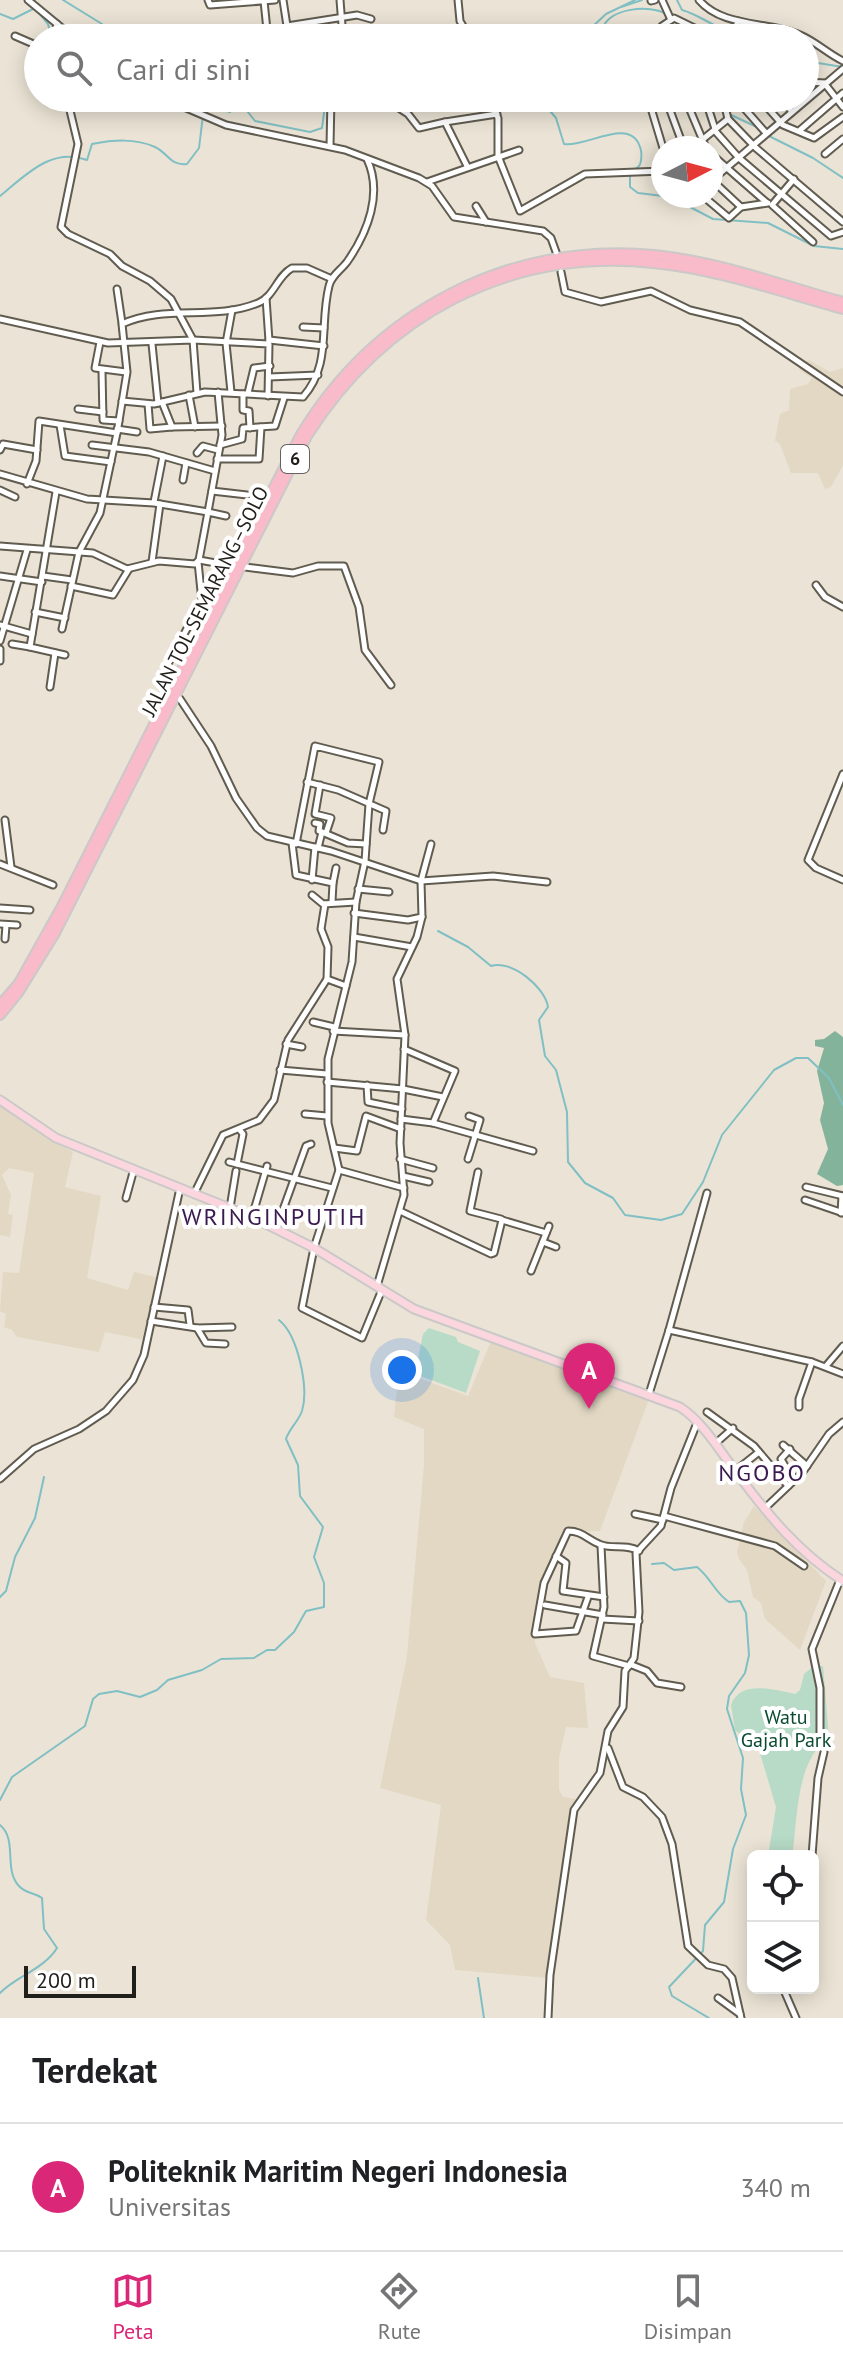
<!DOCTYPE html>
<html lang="id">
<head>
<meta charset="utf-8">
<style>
	body { margin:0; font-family:"PT Sans",sans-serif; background:#f6f6f6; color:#202124 }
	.controls { position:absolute; right:24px; bottom:24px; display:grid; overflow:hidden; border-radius:12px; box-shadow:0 4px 20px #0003 }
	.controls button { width:72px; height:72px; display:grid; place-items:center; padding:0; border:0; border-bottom:2px solid #e0e0e0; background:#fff; color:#202124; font:40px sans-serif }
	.compass { position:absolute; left:651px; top:136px; width:72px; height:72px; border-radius:50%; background:#fff; box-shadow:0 4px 20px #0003; rotate:84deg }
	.scale { position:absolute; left:24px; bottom:20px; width:112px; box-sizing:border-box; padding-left:8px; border:4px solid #211f1a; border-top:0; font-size:22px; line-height:28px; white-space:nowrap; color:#211f1a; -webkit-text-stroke:6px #fff; paint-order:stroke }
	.you { position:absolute; left:402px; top:1370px; width:28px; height:28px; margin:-20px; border:6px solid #fff; border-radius:50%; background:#1a73e8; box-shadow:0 0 0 12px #1a73e833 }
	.badge { display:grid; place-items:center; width:52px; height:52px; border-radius:50%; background:#db2777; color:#fff; font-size:26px; font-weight:700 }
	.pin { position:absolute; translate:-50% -66px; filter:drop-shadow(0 2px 4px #0008) }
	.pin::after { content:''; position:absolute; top:42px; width:28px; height:24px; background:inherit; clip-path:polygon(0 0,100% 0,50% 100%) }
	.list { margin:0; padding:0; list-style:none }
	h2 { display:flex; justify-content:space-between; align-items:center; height:104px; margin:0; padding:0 32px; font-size:34px }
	h2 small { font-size:26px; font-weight:400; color:#757577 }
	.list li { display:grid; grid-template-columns:52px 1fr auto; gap:24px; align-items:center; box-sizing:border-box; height:128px; padding:0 32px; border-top:2px solid #e0e0e0 }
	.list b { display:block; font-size:30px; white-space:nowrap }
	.list p { margin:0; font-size:26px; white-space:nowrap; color:#757577 }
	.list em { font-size:26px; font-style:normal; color:#757577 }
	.icon { flex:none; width:44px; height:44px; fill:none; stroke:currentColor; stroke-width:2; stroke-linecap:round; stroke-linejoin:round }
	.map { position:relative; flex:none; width:843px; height:2018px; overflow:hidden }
	.search { position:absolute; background:#fff; box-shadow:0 4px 20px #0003; left:24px; right:24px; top:24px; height:88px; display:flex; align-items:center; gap:20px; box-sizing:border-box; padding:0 28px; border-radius:44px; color:#757577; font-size:30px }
	.sheet { height:232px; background:#fff }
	nav { display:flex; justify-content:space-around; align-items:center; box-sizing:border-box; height:112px; border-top:2px solid #e0e0e0; background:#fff; font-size:22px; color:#757577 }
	nav a { display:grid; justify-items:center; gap:4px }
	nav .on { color:#db2777 }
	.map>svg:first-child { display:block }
	.built { fill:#e2d8c4 }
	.green { fill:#b7dbc7 }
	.forest { fill:#83b39a }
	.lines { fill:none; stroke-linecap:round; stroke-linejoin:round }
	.stream { stroke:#80bfc3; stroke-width:2 }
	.minor-casing { stroke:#615c50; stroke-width:9 }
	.major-casing { stroke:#cac9c8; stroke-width:11 }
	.highway-casing { stroke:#cac9c8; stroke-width:12 }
	.minor { stroke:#fff; stroke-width:5 }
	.major { stroke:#fbd6df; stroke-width:7 }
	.highway { stroke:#f9baca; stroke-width:8 }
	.labels { text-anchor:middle; stroke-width:8; stroke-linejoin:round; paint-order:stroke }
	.shield { fill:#fff; stroke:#64625f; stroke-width:2 }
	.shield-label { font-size:18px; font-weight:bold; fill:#211f1a }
	.street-label { font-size:20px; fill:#211f1a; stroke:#fff }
	.park-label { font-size:20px; fill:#0a4a31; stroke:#fff }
	.quarter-label { font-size:24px; letter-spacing:2px; fill:#3b1a52; stroke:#fff }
</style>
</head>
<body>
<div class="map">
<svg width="843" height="2018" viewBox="0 0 843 2018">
	<rect width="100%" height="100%" fill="#ebe4d6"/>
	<g class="built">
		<path d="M809 360 830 372 843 368V465L831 487 825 489 818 473H791L780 444 775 441 780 414 789 410 790 389 808 384 812 378 799 370 801 363Z"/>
		<path d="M0 1097 48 1129 45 1137 73 1152 65 1187 101 1196 87 1278 128 1290 134 1272 159 1278 145 1340 105 1332 99 1352 17 1337 12 1330 4 1327 6 1314 0 1311 3 1272 19 1273 34 1173 9 1168 2 1175 11 1195 8 1214 13 1215 10 1237 0 1235Z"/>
		<path d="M492 1339 644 1390V1398L649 1399 600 1531 562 1532 540 1590 533 1622 535 1643 550 1677 584 1683 588 1728 566 1727 559 1759V1790L563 1797 576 1799 548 1978 455 1970 450 1945 426 1920 441 1805 380 1788 407 1656 424 1465V1429L394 1417 399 1371 468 1396Z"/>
		<path d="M754 1506 826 1581 800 1650 765 1619 761 1603 753 1597 747 1570 739 1559 737 1552 744 1522Z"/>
	</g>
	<g class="green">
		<path d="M429 1328 456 1337 458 1342 480 1351 466 1393 415 1374 423 1334Z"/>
		<path d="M814 1666H823L829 1738C795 1760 798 1820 792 1856H768L776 1807 759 1750 735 1730 731 1705C740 1679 774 1690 795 1694L800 1690 804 1674Z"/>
	</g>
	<path class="forest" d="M835 1031 843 1037V1185L837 1186 817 1174 828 1149 820 1120 824 1103 817 1071 824 1048 815 1046V1040L824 1039Z"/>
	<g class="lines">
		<g class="stream">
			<path d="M63 0 102 24 104 38"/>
			<path d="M677 0 682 10C700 15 713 27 731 32"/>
			<path d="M621 7 642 0"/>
			<path d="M0 14 13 19 35 8 48 24 52 38"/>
			<path d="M672 23 678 38"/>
			<path d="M590 29 606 14 635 0"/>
			<path d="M556 38 566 28 603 29C607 8 651 4 666 14"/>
			<path d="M805 54 818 63 843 67"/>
			<path d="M180 98 230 112 240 102 255 121 310 132 322 128 326 98"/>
			<path d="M539 98 556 118 564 144C585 148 630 116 640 147 642 151 642 162 639 166 636 169 632 171 630 174V187L638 193 663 196"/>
			<path d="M729 114 759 128"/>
			<path d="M767 135 813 158 843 178"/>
			<path d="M0 196C26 175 51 147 87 160L92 144C113 140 135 138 155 147 168 153 170 166 187 164L199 148 204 107"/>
			<path d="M669 196 713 219 768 223 814 246 843 249"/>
			<path d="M438 931 468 947 491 966C511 959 545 987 548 1007L539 1020 545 1056 556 1070 567 1112 568 1162 585 1183 613 1198 625 1215 661 1220 682 1214 703 1182 722 1135 774 1070 796 1058H808L829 1078 843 1105"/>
			<path d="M652 1564 664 1563 674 1570 697 1567C711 1578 715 1593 729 1602L740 1601 746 1613 749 1655 745 1673 729 1696 727 1709 743 1758 741 1789 746 1815 733 1849 724 1902 705 1925 703 1951 669 1987 672 1996 709 2018"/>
			<path d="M0 1597 6 1591 15 1557 35 1518 44 1477"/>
			<path d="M0 1800 12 1777 85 1726 93 1699 99 1694 117 1691 140 1697 157 1690 168 1680 202 1670 221 1659 254 1658 267 1650H275L294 1632 306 1611 324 1607V1583L314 1557 323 1527 300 1496 298 1465 286 1439C289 1429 298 1422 302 1411 309 1388 298 1335 279 1320"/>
			<path d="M0 1825C18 1840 3 1869 19 1886 26 1894 34 1892 42 1898L44 1929 57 1948C44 1969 17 1976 0 1993"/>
			<path d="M478 1978 484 2018"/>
		</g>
		<defs>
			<g id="minor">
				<path d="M28 0 74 38"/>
				<path d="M208 0 210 5 275 0"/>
				<path d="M283 0 287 26 357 15 371 19"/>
				<path d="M340 0 343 38"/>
				<path d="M458 0 460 21 470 38"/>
				<path d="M662 0 671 20"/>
				<path d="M699 0C723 28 769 21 800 35 815 41 828 54 843 61"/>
				<path d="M264 1 267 30"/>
				<path d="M651 1 655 0"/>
				<path d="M287 26 288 38"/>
				<path d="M15 36 38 46"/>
				<path d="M54 38 57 24"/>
				<path d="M669 38 662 26 674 18 715 38"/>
				<path d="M732 38 738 21"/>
				<path d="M805 82 826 83"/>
				<path d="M825 84 843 107"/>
				<path d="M67 98 78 144 61 227 68 234 110 254 122 266 150 281 171 299 193 340 197 393"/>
				<path d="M163 98 226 125 345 150 419 178 432 186 454 217 543 231 551 238 556 252"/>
				<path d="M489 98 498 118V156L520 211 585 174 663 171"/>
				<path d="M685 98 706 148"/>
				<path d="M705 98 716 132 739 158 831 236 843 232"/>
				<path d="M723 98 728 119"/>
				<path d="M740 98 744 108 766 133"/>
				<path d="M759 98 783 125 814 138 843 117"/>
				<path d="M781 98 792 112"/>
				<path d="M667 102 684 148"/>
				<path d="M391 103 408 114 419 128 445 122"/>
				<path d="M799 131 843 93"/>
				<path d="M330 146 331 98"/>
				<path d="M663 148 651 108 682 98"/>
				<path d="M692 148 728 119 756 148 843 222"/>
				<path d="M711 154 766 202"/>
				<path d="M825 154 843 139"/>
				<path d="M467 166 445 122 497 114"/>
				<path d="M794 179 772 205 813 242"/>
				<path d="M712 180 741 207 768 203"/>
				<path d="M711 181 843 69"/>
				<path d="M427 182 519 150"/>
				<path d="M703 196 729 218 741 207"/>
				<path d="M476 206 486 222"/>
				<path d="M561 272 565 292 601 302 651 291 690 310 740 322 843 392"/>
				<path d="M117 289 122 323"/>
				<path d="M266 298 269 341"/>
				<path d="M0 319 108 343 193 340 269 344 268 396"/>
				<path d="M303 327 324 328"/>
				<path d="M269 340 324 346"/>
				<path d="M100 342 95 368 126 372"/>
				<path d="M152 344 158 403"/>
				<path d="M102 371 103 420 119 421"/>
				<path d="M269 377 318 375"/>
				<path d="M231 392 226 343 232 310"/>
				<path d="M248 393 254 368 270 366"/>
				<path d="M243 394V410L249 411 250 428"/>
				<path d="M189 395 195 427"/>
				<path d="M122 401 154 404 205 392 303 397C332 364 319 326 329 286 331 276 341 270 347 262 368 232 383 193 367 159"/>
				<path d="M162 402 172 427 222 426"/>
				<path d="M148 404 150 429 172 427"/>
				<path d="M78 409 103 412"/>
				<path d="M60 425 65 456 111 462"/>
				<path d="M117 429 137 432"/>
				<path d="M92 445 149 452 215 471"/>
				<path d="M220 445 242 439 243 428 275 426 284 398"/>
				<path d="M0 450 3 444 37 450"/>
				<path d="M197 453 203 446 218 450"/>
				<path d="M217 459H259L261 427"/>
				<path d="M0 474 87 499 154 503 208 512 222 435 218 392"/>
				<path d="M183 480 186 463"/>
				<path d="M27 484 36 461 39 421 117 433"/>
				<path d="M0 490 15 497"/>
				<path d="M212 491 247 495"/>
				<path d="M56 492 30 647 65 655"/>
				<path d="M154 502 163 456"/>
				<path d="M0 546 93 553 127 569 159 561 195 564 199 560 208 512 226 516"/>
				<path d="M199 560 227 565"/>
				<path d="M152 562 160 504"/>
				<path d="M245 567 293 573 318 566H344L359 607 365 650 391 685"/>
				<path d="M0 576 42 582"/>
				<path d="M43 576 72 580"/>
				<path d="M816 585 825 597 843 607"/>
				<path d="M71 586 113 595 129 569"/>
				<path d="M35 612 65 618"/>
				<path d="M0 625 32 634"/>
				<path d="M62 629 79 552 100 513 117 433 127 372 122 324C165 304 214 321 258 303 274 297 277 276 292 268H307L332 279"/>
				<path d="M0 641 27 550"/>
				<path d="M12 644 30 647"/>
				<path d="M0 649V661"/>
				<path d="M167 680 164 671 202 601 198 562"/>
				<path d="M50 687 55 653"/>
				<path d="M180 699 211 746 236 798 257 828 267 836 331 851 421 881 493 876 547 882"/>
				<path d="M843 774 808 860 816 868 843 880"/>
				<path d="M307 782 338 790 386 811 383 830"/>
				<path d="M320 785 315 814 331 818 326 833"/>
				<path d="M5 820 11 867"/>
				<path d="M315 823 320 824 319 831 322 832"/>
				<path d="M292 843 296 875 333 883 332 902"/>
				<path d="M296 844 315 746 379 762 369 804 365 861 356 902 352 962 328 1059V1123L339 1170 314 1248 302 1308 362 1338 381 1292"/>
				<path d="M318 848 322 832 348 843 366 844"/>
				<path d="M0 864 53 885"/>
				<path d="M312 880 315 847"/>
				<path d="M333 883 336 868"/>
				<path d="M358 889 389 892"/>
				<path d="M312 895 323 904 356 902"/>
				<path d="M0 908 30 910"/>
				<path d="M354 913 408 920 422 917 421 881 431 844"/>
				<path d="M0 924 17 925"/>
				<path d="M354 937 412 947"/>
				<path d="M5 939 6 925"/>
				<path d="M327 979 346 986"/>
				<path d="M313 1022 334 1027"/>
				<path d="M333 1031 405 1035"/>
				<path d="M286 1044 302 1047"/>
				<path d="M404 1049 455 1071 433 1123"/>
				<path d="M280 1070 327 1074"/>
				<path d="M327 1082 403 1089 443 1097"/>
				<path d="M367 1085 368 1102 402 1109"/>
				<path d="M305 1114 327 1116"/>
				<path d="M401 1119 433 1123 533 1151"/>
				<path d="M334 1148 357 1151 366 1116 401 1129"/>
				<path d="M400 1159 433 1168"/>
				<path d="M468 1159 480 1120 469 1116"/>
				<path d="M229 1162 332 1188"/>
				<path d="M237 1164 243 1134 239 1129"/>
				<path d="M339 1170 404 1188"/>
				<path d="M478 1172 470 1211 501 1219"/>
				<path d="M403 1176 429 1182"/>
				<path d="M806 1187 843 1196"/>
				<path d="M194 1194 223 1135 259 1120 274 1100 288 1040 327 979 328 947 321 929 325 904"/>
				<path d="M126 1198 134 1169"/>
				<path d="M805 1200 843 1213"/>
				<path d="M230 1208 236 1171"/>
				<path d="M400 1211 491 1254 494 1253 502 1220 546 1233"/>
				<path d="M841 1213 842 1196"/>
				<path d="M252 1217 267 1166"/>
				<path d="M276 1229 306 1146 311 1144"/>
				<path d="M543 1242 556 1247"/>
				<path d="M531 1271 549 1226"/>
				<path d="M377 1286 404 1195 400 1143 405 1035 397 979 417 937 422 917"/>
				<path d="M154 1307 188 1310 190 1325"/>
				<path d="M151 1321 197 1328 232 1327"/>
				<path d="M197 1328 206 1343 225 1344"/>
				<path d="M669 1330 707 1193"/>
				<path d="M826 1366 843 1346"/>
				<path d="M649 1394 669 1330 812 1362 843 1374"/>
				<path d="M799 1407V1399L812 1362"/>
				<path d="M707 1412 754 1446 788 1486"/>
				<path d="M716 1443 733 1428"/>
				<path d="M783 1445 807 1466"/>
				<path d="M785 1466 781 1459 790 1449"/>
				<path d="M735 1471 759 1452"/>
				<path d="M0 1479 34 1449 79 1429 106 1411 133 1380 144 1355 180 1188"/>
				<path d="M764 1509 802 1473 829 1434 843 1422"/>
				<path d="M635 1514 663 1520"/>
				<path d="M664 1516 775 1546 804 1566"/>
				<path d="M601 1546 604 1607 593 1656 629 1666"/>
				<path d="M556 1556 566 1563 563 1591 604 1597"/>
				<path d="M588 1597 576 1631 535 1634 544 1583 568 1531C582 1531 587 1539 599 1544 612 1550 625 1543 639 1551"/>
				<path d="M545 1605 603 1615"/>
				<path d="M602 1619 639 1621"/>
				<path d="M632 1665 647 1671 657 1683 681 1687"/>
				<path d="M820 1741V1688L812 1649 840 1580"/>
				<path d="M608 1748 623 1787 643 1797 662 1817 672 1844 688 1946 708 1965 724 1969 732 1978 741 2018"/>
				<path d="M812 1856 818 1778 824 1752"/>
				<path d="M783 1988 796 2018"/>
				<path d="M718 1998 740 2014"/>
				<path d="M548 2018 550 1975 574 1810 600 1773 608 1731 623 1707 625 1671 634 1658 639 1612 636 1553 661 1526 671 1488 697 1423"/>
			</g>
			<path id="major" d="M0 1100 56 1138 252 1217 314 1248 414 1309 680 1407C703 1422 720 1451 736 1472 768 1515 798 1552 843 1581"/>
			<g id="highway">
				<path d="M0 1005 19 983 61 908 300 436C375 311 508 242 654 255 717 261 781 285 843 302"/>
				<path d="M0 1015 18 993 55 933 307 436C384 315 508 248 653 263 717 269 781 292 843 309"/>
			</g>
		</defs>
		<use href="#minor" class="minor-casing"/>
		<use href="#major" class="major-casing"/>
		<use href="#highway" class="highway-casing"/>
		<use href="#minor" class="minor"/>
		<use href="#major" class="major"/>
		<use href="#highway" class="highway"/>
	</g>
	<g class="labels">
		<rect class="shield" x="281" y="445" width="28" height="28" rx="6"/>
		<g class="shield-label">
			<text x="295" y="465">6</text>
		</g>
		<g class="street-label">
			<text transform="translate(205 601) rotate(-63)" y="7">JALAN TOL SEMARANG–SOLO</text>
		</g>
		<g class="park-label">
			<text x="786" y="1724">Watu<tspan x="786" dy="23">Gajah Park</tspan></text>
		</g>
		<g class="quarter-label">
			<text x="274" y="1225">WRINGINPUTIH</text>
			<text x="762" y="1481">NGOBO</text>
		</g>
	</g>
</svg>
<div class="controls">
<button><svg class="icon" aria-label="locate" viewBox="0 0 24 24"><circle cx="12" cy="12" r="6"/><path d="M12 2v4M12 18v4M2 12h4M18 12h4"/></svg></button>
<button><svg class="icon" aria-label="layers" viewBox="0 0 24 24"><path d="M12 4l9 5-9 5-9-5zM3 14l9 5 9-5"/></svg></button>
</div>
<svg class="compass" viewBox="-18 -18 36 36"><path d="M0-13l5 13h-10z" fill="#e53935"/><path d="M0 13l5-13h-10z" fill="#757577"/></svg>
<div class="scale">200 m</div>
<div class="you"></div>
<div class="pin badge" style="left:589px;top:1409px">A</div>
<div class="search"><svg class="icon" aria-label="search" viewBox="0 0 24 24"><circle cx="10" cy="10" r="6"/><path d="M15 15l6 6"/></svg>Cari di sini</div>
</div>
<section class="sheet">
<h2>Terdekat<small></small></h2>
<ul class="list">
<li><span class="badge">A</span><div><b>Politeknik Maritim Negeri Indonesia</b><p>Universitas</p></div><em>340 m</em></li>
</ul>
</section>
<nav>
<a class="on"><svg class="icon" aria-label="map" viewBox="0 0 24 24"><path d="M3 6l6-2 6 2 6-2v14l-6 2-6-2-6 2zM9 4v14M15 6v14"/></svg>Peta</a>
<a><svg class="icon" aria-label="directions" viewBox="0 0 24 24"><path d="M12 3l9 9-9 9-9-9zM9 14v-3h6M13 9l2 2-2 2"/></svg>Rute</a>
<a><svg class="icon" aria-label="saved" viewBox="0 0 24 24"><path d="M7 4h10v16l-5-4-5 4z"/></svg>Disimpan</a>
</nav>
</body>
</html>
